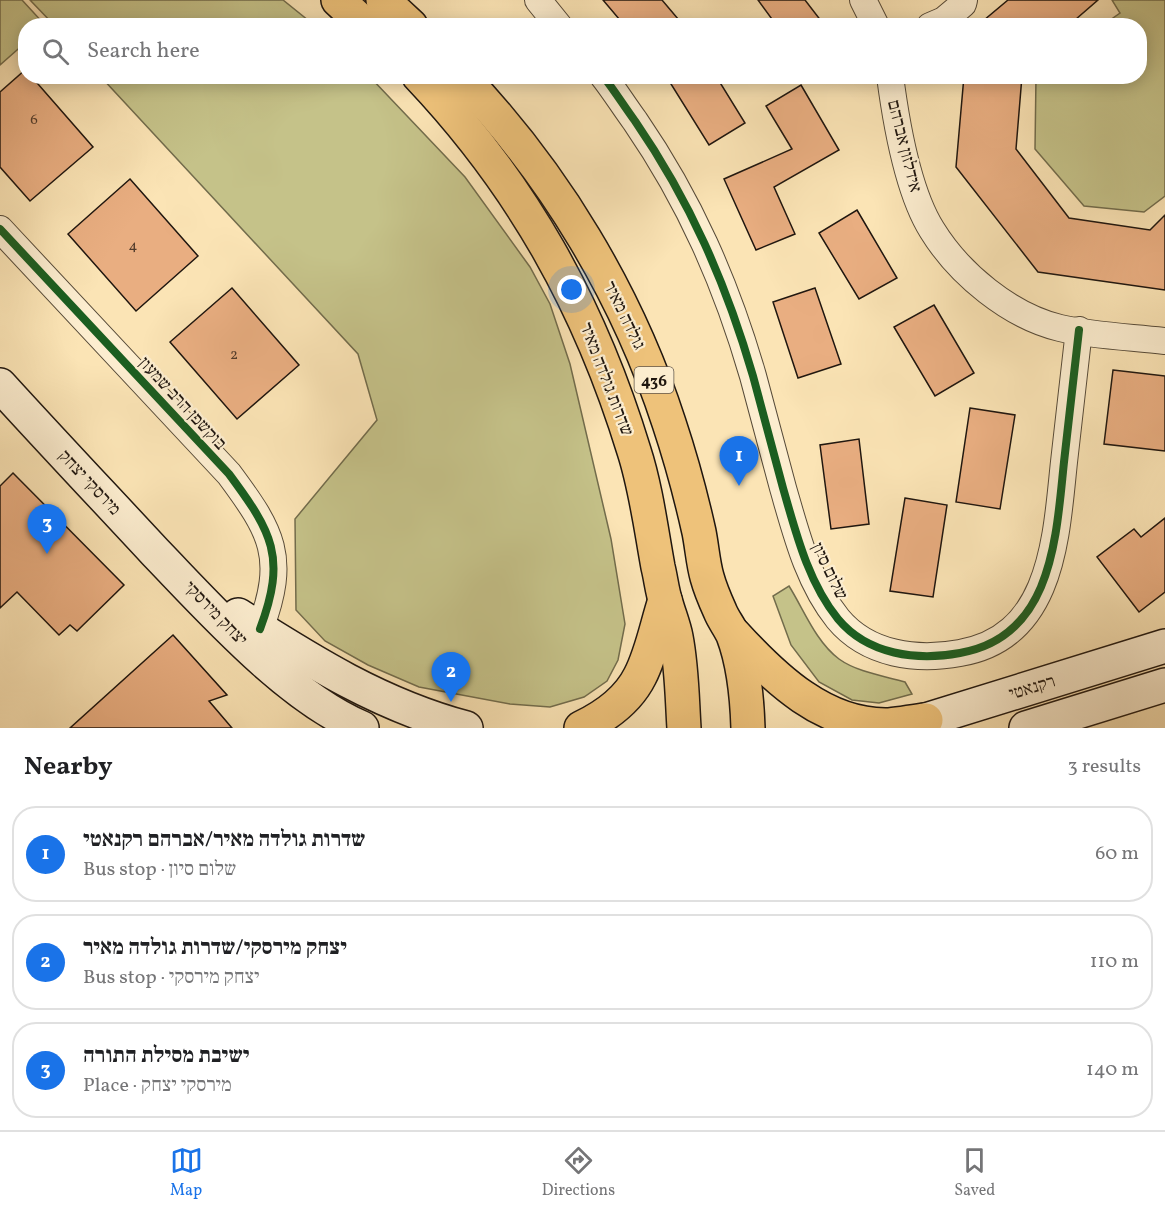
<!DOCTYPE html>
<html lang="en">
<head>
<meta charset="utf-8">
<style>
	body { margin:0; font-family:Vollkorn,"Frank Ruhl Libre",serif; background:#f2f2f2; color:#202124 }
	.you { position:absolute; left:572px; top:290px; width:21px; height:21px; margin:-15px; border:4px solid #fff; border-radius:50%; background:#1a73e8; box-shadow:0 0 0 9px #1a73e833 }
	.badge { display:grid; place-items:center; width:39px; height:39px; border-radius:50%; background:#1a73e8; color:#fff; font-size:20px; font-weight:700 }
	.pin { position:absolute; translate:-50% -50px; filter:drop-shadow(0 2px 3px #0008) }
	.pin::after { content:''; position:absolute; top:32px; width:21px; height:18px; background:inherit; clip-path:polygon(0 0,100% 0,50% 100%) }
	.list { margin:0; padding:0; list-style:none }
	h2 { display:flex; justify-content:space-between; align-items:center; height:78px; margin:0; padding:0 24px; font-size:26px }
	h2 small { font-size:20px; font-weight:400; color:#757577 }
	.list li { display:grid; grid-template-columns:39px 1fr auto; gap:18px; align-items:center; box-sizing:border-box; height:96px; margin:0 12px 12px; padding:0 12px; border:2px solid #e0e0e0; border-radius:24px }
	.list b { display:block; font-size:22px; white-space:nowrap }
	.list p { margin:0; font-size:20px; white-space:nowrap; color:#757577 }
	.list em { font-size:20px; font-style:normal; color:#757577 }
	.icon { flex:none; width:33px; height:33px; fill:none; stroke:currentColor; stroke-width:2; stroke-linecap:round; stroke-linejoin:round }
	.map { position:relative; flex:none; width:1165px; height:728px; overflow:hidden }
	.search { position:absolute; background:#fff; box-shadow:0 3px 15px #0003; left:18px; right:18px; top:18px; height:66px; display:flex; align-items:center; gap:15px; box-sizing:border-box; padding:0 21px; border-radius:24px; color:#757577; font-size:22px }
	.sheet { height:402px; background:#fff }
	nav { display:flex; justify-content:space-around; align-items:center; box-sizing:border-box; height:84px; border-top:2px solid #e0e0e0; background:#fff; font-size:16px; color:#757577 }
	nav a { display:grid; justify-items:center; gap:3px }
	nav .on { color:#1a73e8 }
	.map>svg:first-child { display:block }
	.green { fill:#c5c289; stroke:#726c4c; stroke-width:1.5 }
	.building { fill:#e9ae81; stroke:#1f160f; stroke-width:1.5 }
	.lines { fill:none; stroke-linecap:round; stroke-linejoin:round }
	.street-casing { stroke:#564a38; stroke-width:28 }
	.secondary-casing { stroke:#1f160f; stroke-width:36 }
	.primary-casing { stroke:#1f160f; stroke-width:36 }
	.street { stroke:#fcedcf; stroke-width:26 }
	.secondary { stroke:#fcedcf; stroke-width:33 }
	.primary { stroke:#eec27a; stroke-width:33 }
	.cycleway-casing { stroke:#fcedcf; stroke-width:11 }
	.cycleway { stroke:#1b5e20; stroke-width:8 }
	.labels { text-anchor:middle; stroke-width:4.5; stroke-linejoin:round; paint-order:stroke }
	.number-label { font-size:15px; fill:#523c2c }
	.shield { fill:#fcedcf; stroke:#615649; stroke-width:1.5 }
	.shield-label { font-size:16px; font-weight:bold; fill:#1f160f }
	.street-label { font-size:18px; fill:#1f160f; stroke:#fcedcf }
</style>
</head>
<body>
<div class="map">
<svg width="1165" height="728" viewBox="0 0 1165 728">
	<rect width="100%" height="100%" fill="#fbe4b5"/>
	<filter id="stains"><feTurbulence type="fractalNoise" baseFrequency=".00333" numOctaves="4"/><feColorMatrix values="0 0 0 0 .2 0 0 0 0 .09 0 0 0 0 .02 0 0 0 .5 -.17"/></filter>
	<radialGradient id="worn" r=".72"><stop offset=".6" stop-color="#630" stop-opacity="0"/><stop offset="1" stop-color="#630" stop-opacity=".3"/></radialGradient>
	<g class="green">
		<path d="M0 0H22L45 25 26 26 25 43 0 65Z"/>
		<path d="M30 0H283L314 25H54Z"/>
		<path d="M1112 0H1165V196L1144 212 1084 206 1035 149 1036 77 1140 76V26L1103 25 1120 13Z"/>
		<path d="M101 77H370L465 177 530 267 550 304 570 364 611 539 625 624 618 660 607 681 584 697 550 707 510 704 419 687 368 665 325 641 296 610 295 519 377 420 358 354Z"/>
		<path d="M789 586C804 610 816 642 839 659 857 672 884 676 905 682L912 694 879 703 852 700 819 682 791 645 773 596Z"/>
	</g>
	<g class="building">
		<path d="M603 0H662L684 26H625Z"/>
		<path d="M758 0H805L825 26H777Z"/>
		<path d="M1008 0H1098L1068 26H977Z"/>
		<path d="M25 70 26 76H31L93 147 30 201 0 167V92Z"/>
		<path d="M666 76H716L745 123 709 145Z"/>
		<path d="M964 76H1022L1016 149 1069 218 1150 230 1165 215V290L1038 272 956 167Z"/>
		<path d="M801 85 839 150 774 187 795 234 756 250 724 179 792 149 766 106Z"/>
		<path d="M130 179 198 256 136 311 68 234Z"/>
		<path d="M857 210 897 278 859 299 819 233Z"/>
		<path d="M232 288 299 365 237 419 170 342Z"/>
		<path d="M815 288 841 364 798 378 773 302Z"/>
		<path d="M934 305 974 373 935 396 894 327Z"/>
		<path d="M1113 370 1165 376V451L1104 444Z"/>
		<path d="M970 408 1015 415 1000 509 956 502Z"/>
		<path d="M859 439 869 524 831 529 820 445Z"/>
		<path d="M13 473 124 585 77 631 70 625 59 635 17 592 0 608V486Z"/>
		<path d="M905 498 947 505 933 597 890 591Z"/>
		<path d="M1165 518V592L1139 612 1097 557 1134 529 1141 537Z"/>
		<path d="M173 635 227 695 209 701 232 728H70Z"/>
	</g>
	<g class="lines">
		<defs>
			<g id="street">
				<path d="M538 0 559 26"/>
				<path d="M863 0 876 26"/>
				<path d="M930 26 944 20 963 4 964 0"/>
				<path d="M603 76C614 90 624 106 635 121 690 201 726 283 753 376 763 413 773 450 783 488 796 533 808 582 838 619 868 655 917 661 960 653 1053 637 1056 537 1064 462 1069 418 1074 374 1079 330"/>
				<path d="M890 76C896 122 908 192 932 230 959 274 1010 316 1060 328 1094 336 1131 337 1165 341"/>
				<path d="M0 229 229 474C272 532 287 557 260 629"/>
			</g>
			<g id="secondary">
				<path d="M0 385C51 441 103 496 155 552 211 610 287 696 362 728"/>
				<path d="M238 615C312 662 380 705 466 728"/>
				<path d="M900 728 1165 646"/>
				<path d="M1026 728 1165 685"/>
			</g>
			<g id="primary">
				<path d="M338 0 366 26"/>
				<path d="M383 0 411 26"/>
				<path d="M419 76C523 186 590 307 634 451 646 488 651 529 658 567 661 579 662 591 666 603 669 614 674 626 676 637 682 668 682 697 684 728"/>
				<path d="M461 76C555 175 627 294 669 423 681 459 691 496 699 532 702 547 703 563 707 577 710 588 715 600 720 611 723 619 729 626 733 635 744 664 747 696 748 728"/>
				<path d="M734 634C774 678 825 727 889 725 902 724 914 721 926 720"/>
				<path d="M581 728C604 717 628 700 640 676 652 653 657 624 665 600"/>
			</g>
		</defs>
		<use href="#street" class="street-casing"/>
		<use href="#secondary" class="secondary-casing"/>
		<use href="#primary" class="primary-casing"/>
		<use href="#street" class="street"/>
		<use href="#secondary" class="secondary"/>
		<use href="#primary" class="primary"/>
		<defs>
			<g id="cycleway">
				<path d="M603 76C614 90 624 106 635 121 690 201 726 283 753 376 763 413 773 450 783 488 796 533 808 582 838 619 868 655 917 661 960 653 1053 637 1056 537 1064 462 1069 418 1074 374 1079 330"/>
				<path d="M0 229 229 474C272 532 287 557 260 629"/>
			</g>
		</defs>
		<use href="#cycleway" class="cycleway-casing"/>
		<use href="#cycleway" class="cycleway"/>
	</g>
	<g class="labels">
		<g class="number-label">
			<text x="34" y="124">6</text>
			<text x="133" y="250">4</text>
			<text x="234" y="359">2</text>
		</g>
		<rect class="shield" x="634.5" y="367" width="39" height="26" rx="4.5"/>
		<g class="shield-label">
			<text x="654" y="386">436</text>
		</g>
		<g class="street-label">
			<text transform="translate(905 146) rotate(76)" y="6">אידלזון אברהם</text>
			<text transform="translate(625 315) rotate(64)" y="6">גולדה מאיר</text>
			<text transform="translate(607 379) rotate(69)" y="6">שדרות גולדה מאיר</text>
			<text transform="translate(183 403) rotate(47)" y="6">בוקשפן הרב שמעון</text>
			<text transform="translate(90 482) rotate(47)" y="6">מירסקי יצחק</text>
			<text transform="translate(830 571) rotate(64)" y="6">שלום סיון</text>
			<text transform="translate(216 613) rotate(46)" y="6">יצחק מירסקי</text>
			<text transform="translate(1032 687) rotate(-17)" y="6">רקנאטי</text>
		</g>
	</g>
	<rect width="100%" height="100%" filter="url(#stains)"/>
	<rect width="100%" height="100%" fill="url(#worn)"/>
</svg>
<div class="you"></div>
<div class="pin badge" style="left:739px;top:486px">1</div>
<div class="pin badge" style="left:451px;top:702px">2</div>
<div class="pin badge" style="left:47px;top:554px">3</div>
<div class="search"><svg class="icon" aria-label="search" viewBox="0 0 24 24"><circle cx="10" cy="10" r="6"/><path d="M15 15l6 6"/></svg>Search here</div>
</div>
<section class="sheet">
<h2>Nearby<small>3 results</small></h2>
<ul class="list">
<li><span class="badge">1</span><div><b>שדרות גולדה מאיר/אברהם רקנאטי</b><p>Bus stop · שלום סיון</p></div><em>60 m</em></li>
<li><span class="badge">2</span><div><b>יצחק מירסקי/שדרות גולדה מאיר</b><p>Bus stop · יצחק מירסקי</p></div><em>110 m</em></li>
<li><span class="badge">3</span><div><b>ישיבת מסילת התורה</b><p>Place · מירסקי יצחק</p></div><em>140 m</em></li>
</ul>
</section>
<nav>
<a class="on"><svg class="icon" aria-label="map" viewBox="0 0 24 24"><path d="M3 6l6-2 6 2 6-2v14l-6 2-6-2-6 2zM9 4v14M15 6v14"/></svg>Map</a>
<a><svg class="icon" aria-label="directions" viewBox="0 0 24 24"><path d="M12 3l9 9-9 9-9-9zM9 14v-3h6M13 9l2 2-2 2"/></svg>Directions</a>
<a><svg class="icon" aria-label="saved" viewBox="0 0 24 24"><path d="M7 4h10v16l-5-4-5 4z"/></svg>Saved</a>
</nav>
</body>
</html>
